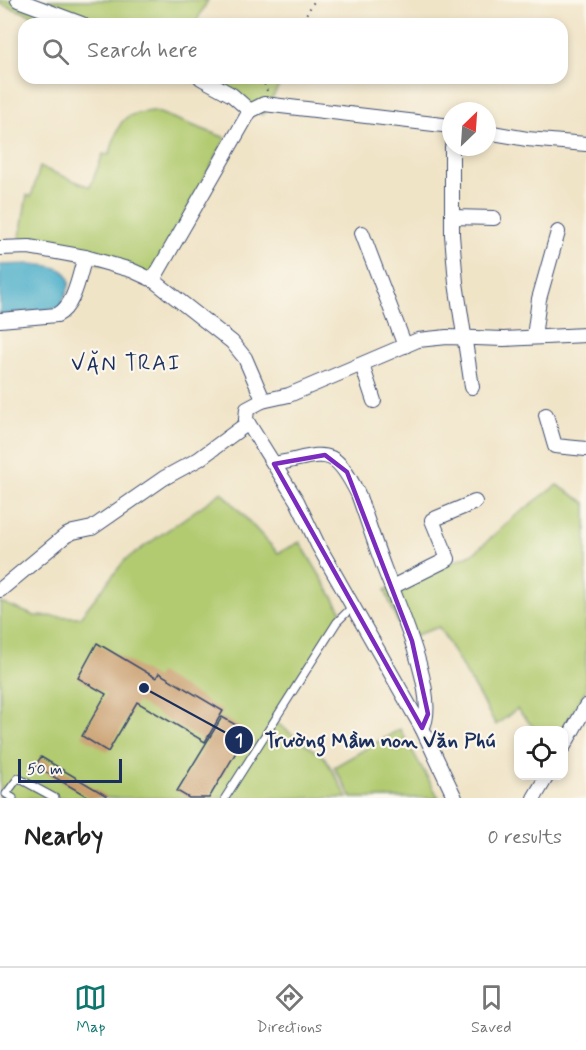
<!DOCTYPE html>
<html lang="en">
<head>
<meta charset="utf-8">
<style>
	body { margin:0; font-family:Mynerve,sans-serif; background:#f6f6f6; color:#222 }
	.controls { position:absolute; right:18px; bottom:18px; display:grid; overflow:hidden; border-radius:12px; box-shadow:0 3px 9px #0003 }
	.controls button { width:54px; height:54px; display:grid; place-items:center; padding:0; border:0; border-bottom:2px solid #e0e0e0; background:#fff; color:#222; font:30px sans-serif }
	.compass { position:absolute; left:442px; top:102px; width:54px; height:54px; border-radius:50%; background:#fff; box-shadow:0 3px 9px #0003; rotate:25deg }
	.scale { position:absolute; left:18px; bottom:15px; width:104px; box-sizing:border-box; padding-left:6px; border:3px solid #1b2f5e; border-top:0; font-size:16px; line-height:21px; white-space:nowrap; color:#1b2f5e; -webkit-text-stroke:4px #fbf7ec; paint-order:stroke }
	.list { margin:0; padding:0; list-style:none }
	h2 { display:flex; justify-content:space-between; align-items:center; height:78px; margin:0; padding:0 24px; font-size:26px }
	h2 small { font-size:20px; font-weight:400; color:#767676 }
	.icon { flex:none; width:33px; height:33px; fill:none; stroke:currentColor; stroke-width:2; stroke-linecap:round; stroke-linejoin:round }
	.map { position:relative; flex:none; width:586px; height:798px; overflow:hidden }
	.search { position:absolute; background:#fff; box-shadow:0 3px 9px #0003; left:18px; right:18px; top:18px; height:66px; display:flex; align-items:center; gap:15px; box-sizing:border-box; padding:0 21px; border-radius:18px; color:#767676; font-size:22px }
	.sheet { height:168px; background:#fff }
	nav { display:flex; justify-content:space-around; align-items:center; box-sizing:border-box; height:84px; border-top:2px solid #e0e0e0; background:#fff; font-size:16px; color:#767676 }
	nav a { display:grid; justify-items:center; gap:3px }
	nav .on { color:#0f766e }
	.map>svg:first-child { display:block }
	.green { fill:#b2cb71; stroke:#667d68; stroke-width:1.5 }
	.water { fill:#4bafca; stroke:#336f94; stroke-width:1.5 }
	.building { fill:#c79b6b }
	.lines { fill:none; stroke-linecap:round; stroke-linejoin:round }
	.lane-casing { stroke:#3b4a6e; stroke-width:9 }
	.street-casing { stroke:#3b4a6e; stroke-width:16 }
	.path { stroke:#3b4a6e; stroke-width:2; stroke-dasharray:1.5 4.5; stroke-linecap:butt }
	.lane { stroke:#fff; stroke-width:7 }
	.street { stroke:#fff; stroke-width:14 }
	.marked { fill:none; stroke:#7b2cbf; stroke-width:4.5; stroke-linejoin:round }
	.labels { text-anchor:middle; stroke-width:4.5; stroke-linejoin:round; paint-order:stroke }
	.quarter-label { font-size:22px; letter-spacing:1.5px; fill:#1b2f5e; stroke:#fbf7ec }
	.leader { fill:none; stroke:#1b2f5e; stroke-width:2 }
	.callout-dot { fill:#1b2f5e; stroke:#fbf7ec; stroke-width:2 }
	.mark-label { font-size:18px; text-anchor:middle; font-weight:bold; fill:#fff }
	.callout-label { font-size:21px; text-anchor:middle; font-weight:bold; fill:#1b2f5e; stroke:#fbf7ec; stroke-width:4.5; stroke-linejoin:round; paint-order:stroke }
</style>
</head>
<body>
<div class="map">
<svg width="586" height="798" viewBox="0 0 586 798">
	<rect width="100%" height="100%" fill="#fbf7ec"/>
	<filter id="ink" filterUnits="userSpaceOnUse"><feTurbulence type="fractalNoise" baseFrequency=".0167" numOctaves="2"/><feDisplacementMap in="SourceGraphic" scale="12" xChannelSelector="R" yChannelSelector="G"/><feConvolveMatrix kernelMatrix="1 2 1 2 8 2 1 2 1" color-interpolation-filters="sRGB"/></filter>
	<filter id="wash" filterUnits="userSpaceOnUse"><feTurbulence type="fractalNoise" baseFrequency=".008" numOctaves="4" result="noise"/><feDisplacementMap in="SourceGraphic" scale="24" xChannelSelector="R" yChannelSelector="G"/><feGaussianBlur stdDeviation="1.35" result="paint"/><feColorMatrix in="noise" values="0 0 0 0 0 0 0 0 0 0 0 0 0 0 0 0 0 1.4 0 .05"/><feComposite in="paint" operator="in"/></filter>
	<g filter="url(#wash)">
		<rect width="100%" height="100%" fill="#f0e4c7"/>
		<g class="green">
			<path d="M0 0H208L195 24H58L0 4Z"/>
			<path d="M189 78H283L263 115Z"/>
			<path d="M154 111 226 138 151 277 19 242 27 195 31 197 40 167 90 187 103 154 109 155C121 123 116 114 154 111Z"/>
			<path d="M557 485 586 503V690L562 730H536L517 709 496 725 439 627 404 639 385 590 474 553 514 517Z"/>
			<path d="M222 492 278 553 300 542 343 614 274 721 325 758 348 798H0V602L35 616 80 617 125 560Z"/>
			<path d="M400 729 439 798H352L334 767Z"/>
		</g>
		<path class="water" d="M31 264C44 266 72 265 69 285 68 292 62 301 60 308L0 315V265Z"/>
		<g id="blocks">
			<g class="building">
				<path d="M97 643 156 678 159 673 223 711 205 742 137 702 108 752 82 736 106 694 78 678Z"/>
				<path d="M222 717 248 732 209 798H189L177 791Z"/>
				<path d="M41 757 107 796 106 798H90L35 766Z"/>
			</g>
		</g>
	</g>
	<g filter="url(#ink)">
		<use href="#blocks" fill-opacity="0" stroke="#3b4a6e" stroke-width="1.5"/>
		<g class="lines">
			<defs>
				<g id="lane">
					<path d="M13 798 6 794 18 778 55 798"/>
					<path d="M225 798 337 622 353 606"/>
				</g>
				<g id="street">
					<path d="M18 0 82 24"/>
					<path d="M201 78 232 95 250 111"/>
					<path d="M487 132 527 139 586 144"/>
					<path d="M452 147V235L456 283 472 387"/>
					<path d="M452 217 494 218"/>
					<path d="M362 233 405 346"/>
					<path d="M0 248 29 247 85 257 131 270 153 280 232 342 245 358 261 395 262 401 247 409 246 419 248 423 297 501 318 545 422 728 455 798"/>
					<path d="M153 280 250 111 264 104 451 126"/>
					<path d="M0 320 57 315C75 306 79 275 85 257"/>
					<path d="M534 337 539 299 558 232"/>
					<path d="M362 365 374 401"/>
					<path d="M262 401 289 395 418 340 447 337 504 339 586 335"/>
					<path d="M546 415 555 446 586 449"/>
					<path d="M274 464C325 455 332 442 358 494 367 519 375 544 384 568 396 600 441 699 422 728"/>
					<path d="M392 587 448 559 432 520 475 502"/>
					<path d="M0 590 65 536 73 532 92 528 164 478 199 459 248 423"/>
					<path d="M564 746 586 706"/>
					<path d="M534 798 547 776"/>
				</g>
			</defs>
			<use href="#lane" class="lane-casing"/>
			<use href="#street" class="street-casing"/>
			<g class="path">
				<path d="M300 24 315 0"/>
				<path d="M267 91 264 83 267 78"/>
			</g>
			<use href="#lane" class="lane"/>
			<use href="#street" class="street"/>
		</g>
	</g>
	<path class="marked" d="M325 455 347 472 412 641 428 714 422 728 274 464Z"/>
	<g class="labels">
		<g class="quarter-label">
			<text x="126" y="370">VĂN TRAI</text>
		</g>
	</g>
	<path class="leader" d="M144 688L239 740"/>
	<g class="callout-dot">
		<circle cx="144" cy="688" r="6"/>
		<circle cx="239" cy="740" r="15"/>
	</g>
	<g class="mark-label">
		<text x="239" y="746">1</text>
	</g>
	<g class="callout-label">
		<text x="380" y="747">Trường Mầm non Văn Phú</text>
	</g>
</svg>
<div class="controls">
<button><svg class="icon" aria-label="locate" viewBox="0 0 24 24"><circle cx="12" cy="12" r="6"/><path d="M12 2v4M12 18v4M2 12h4M18 12h4"/></svg></button>
</div>
<svg class="compass" viewBox="-18 -18 36 36"><path d="M0-13l5 13h-10z" fill="#e53935"/><path d="M0 13l5-13h-10z" fill="#767676"/></svg>
<div class="scale">50 m</div>
<div class="search"><svg class="icon" aria-label="search" viewBox="0 0 24 24"><circle cx="10" cy="10" r="6"/><path d="M15 15l6 6"/></svg>Search here</div>
</div>
<section class="sheet">
<h2>Nearby<small>0 results</small></h2>
<ul class="list">
</ul>
</section>
<nav>
<a class="on"><svg class="icon" aria-label="map" viewBox="0 0 24 24"><path d="M3 6l6-2 6 2 6-2v14l-6 2-6-2-6 2zM9 4v14M15 6v14"/></svg>Map</a>
<a><svg class="icon" aria-label="directions" viewBox="0 0 24 24"><path d="M12 3l9 9-9 9-9-9zM9 14v-3h6M13 9l2 2-2 2"/></svg>Directions</a>
<a><svg class="icon" aria-label="saved" viewBox="0 0 24 24"><path d="M7 4h10v16l-5-4-5 4z"/></svg>Saved</a>
</nav>
</body>
</html>
